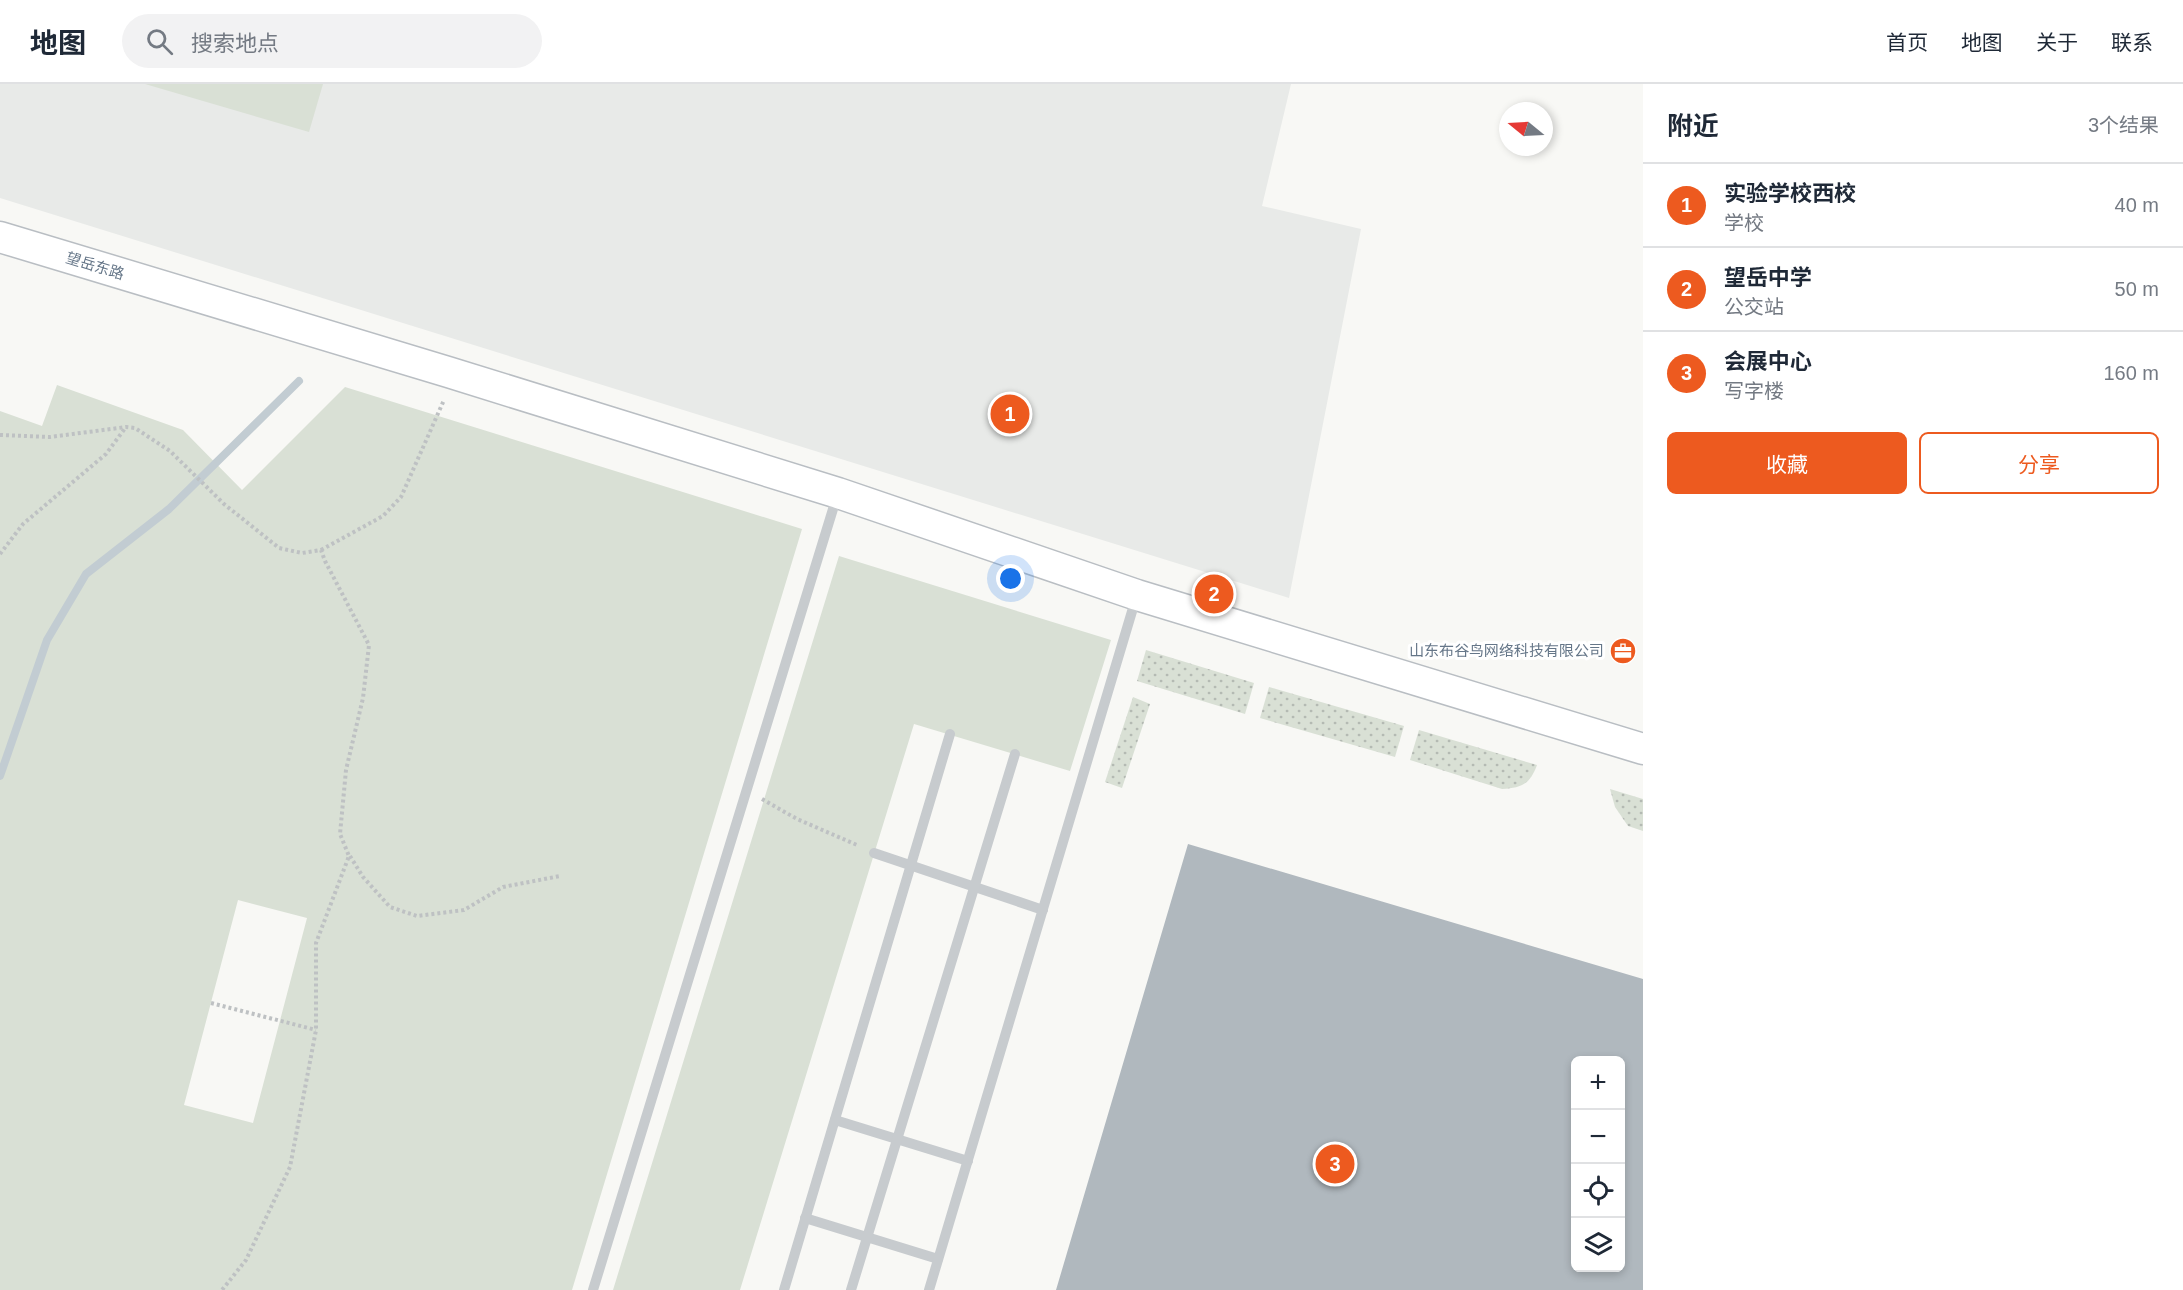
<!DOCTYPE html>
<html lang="zh">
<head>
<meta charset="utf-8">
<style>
	body { margin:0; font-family:Helvetica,"Noto Sans SC",sans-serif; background:#f2f2f3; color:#1f2937 }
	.controls { position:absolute; right:18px; bottom:18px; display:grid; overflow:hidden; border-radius:9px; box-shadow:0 3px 9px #0003 }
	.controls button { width:54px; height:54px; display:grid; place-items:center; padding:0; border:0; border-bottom:2px solid #e0e1e3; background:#fff; color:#1f2937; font:30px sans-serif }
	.compass { position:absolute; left:1499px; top:18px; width:54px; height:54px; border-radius:50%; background:#fff; box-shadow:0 3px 9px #0003; rotate:288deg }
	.you { position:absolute; left:1011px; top:495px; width:21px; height:21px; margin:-15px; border:4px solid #fff; border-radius:50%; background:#1a73e8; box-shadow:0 0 0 9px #1a73e833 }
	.badge { display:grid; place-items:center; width:39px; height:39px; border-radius:50%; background:#ed5a1f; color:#fff; font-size:20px; font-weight:700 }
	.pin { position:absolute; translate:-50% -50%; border:3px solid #fff; box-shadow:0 2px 6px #0006 }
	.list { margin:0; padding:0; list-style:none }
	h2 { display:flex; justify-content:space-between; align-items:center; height:78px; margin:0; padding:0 24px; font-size:26px }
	h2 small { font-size:20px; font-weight:400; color:#747a83 }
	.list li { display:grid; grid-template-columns:39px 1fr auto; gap:18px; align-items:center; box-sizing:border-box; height:84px; padding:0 24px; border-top:2px solid #e0e1e3 }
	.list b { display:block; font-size:22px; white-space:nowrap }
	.list p { margin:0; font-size:20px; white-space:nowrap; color:#747a83 }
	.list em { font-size:20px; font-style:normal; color:#747a83 }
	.actions { display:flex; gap:12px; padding:18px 24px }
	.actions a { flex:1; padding:14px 0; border:2px solid #ed5a1f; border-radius:9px; text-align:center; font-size:21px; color:#ed5a1f }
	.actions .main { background:#ed5a1f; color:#fff }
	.icon { flex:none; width:33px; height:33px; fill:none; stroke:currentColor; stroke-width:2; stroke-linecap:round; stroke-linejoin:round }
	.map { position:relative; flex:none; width:1643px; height:1206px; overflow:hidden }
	header { display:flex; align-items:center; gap:36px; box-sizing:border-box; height:84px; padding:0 30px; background:#fff; border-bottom:2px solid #e0e1e3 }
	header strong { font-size:28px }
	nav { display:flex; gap:33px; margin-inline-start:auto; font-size:21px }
	.search { width:420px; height:54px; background:#f2f2f3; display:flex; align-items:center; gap:15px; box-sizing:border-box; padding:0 21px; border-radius:33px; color:#747a83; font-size:22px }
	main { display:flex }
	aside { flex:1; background:#fff }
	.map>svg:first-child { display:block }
	.built { fill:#e8eae8 }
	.grass { fill:url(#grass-dots) }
	.park { fill:#d9e0d5; fill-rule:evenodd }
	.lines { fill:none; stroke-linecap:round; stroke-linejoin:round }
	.stream { stroke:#c2ccd2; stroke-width:8 }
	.building { fill:#b0b8be; fill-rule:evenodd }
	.secondary-casing { stroke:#b9bec3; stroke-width:33 }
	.path { stroke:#bec1c3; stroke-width:4; stroke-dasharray:3 3; stroke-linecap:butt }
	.service { stroke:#c7cbce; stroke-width:10 }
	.secondary { stroke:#fff; stroke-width:30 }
	.labels { text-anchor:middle; stroke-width:6; stroke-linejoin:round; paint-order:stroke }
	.street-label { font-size:15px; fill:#657688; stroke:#fff }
	.poi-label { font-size:15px; fill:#657688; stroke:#fff; text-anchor:end }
</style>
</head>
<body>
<header>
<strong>地图</strong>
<div class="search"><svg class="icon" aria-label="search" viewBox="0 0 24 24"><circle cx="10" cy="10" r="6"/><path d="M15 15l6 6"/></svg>搜索地点</div>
<nav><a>首页</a><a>地图</a><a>关于</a><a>联系</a></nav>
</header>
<main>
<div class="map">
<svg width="1643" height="1206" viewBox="0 0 1643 1206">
	<defs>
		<pattern id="grass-dots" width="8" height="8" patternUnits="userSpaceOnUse" patternTransform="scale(1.5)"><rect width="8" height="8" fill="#d9e0d5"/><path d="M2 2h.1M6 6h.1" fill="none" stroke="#b4bab3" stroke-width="1.8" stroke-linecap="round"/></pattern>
	</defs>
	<rect width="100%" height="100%" fill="#f8f8f5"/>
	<path class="built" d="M0 0H1291L1262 122 1361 145 1289 514 0 114Z"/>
	<g class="grass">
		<path d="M1146 566 1254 599 1245 630 1137 597Z"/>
		<path d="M1269 603 1404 642 1395 673 1260 634Z"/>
		<path d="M1133 613 1150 620 1122 704 1105 698Z"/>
		<path d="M1419 646 1537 681C1530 700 1522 704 1502 705L1410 676Z"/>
		<path d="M1610 705 1643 715V747L1628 742 1615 723Z"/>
	</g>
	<g class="park">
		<path d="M145 0H323L309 48Z"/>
		<path d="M57 301 183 346 242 406 345 303 802 445 572 1206H0V327L42 342ZM238 816 307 834 253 1039 184 1021Z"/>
		<path d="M839 472 1111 556 1070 687 914 640 740 1206H613Z"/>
	</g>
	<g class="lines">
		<path class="stream" d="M0 692 47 556 86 490 169 425 299 297"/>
	</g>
	<path class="building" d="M1188 760 1643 895V1206H1056ZM1576 976H1620V1184H1576Z"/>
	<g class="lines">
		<defs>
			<path id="secondary" d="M0 153 448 288 838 409 1137 511 1643 665"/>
		</defs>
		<use href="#secondary" class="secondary-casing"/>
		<g class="path">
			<path d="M0 351 50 353 126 343 135 344 170 367 224 420 279 464 302 469 321 466 325 477 369 561 363 614 346 686 340 750 349 772 316 859V946L290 1083 246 1176 222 1206"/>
			<path d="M321 466 383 432 401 413 444 316"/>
			<path d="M0 470 23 440 106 370 126 343"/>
			<path d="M762 715 797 735 857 761"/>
			<path d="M350 772 363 793 390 823 417 832 464 826 503 803 560 792"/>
			<path d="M211 919 316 946"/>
		</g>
		<g class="service">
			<path d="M874 769 1043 826"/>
			<path d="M835 1036 968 1077"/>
			<path d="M805 1134 938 1175"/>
			<path d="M593 1206 837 412"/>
			<path d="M784 1206 950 650"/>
			<path d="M851 1206 1015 670"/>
			<path d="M929 1206 1136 514"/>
		</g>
		<use href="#secondary" class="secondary"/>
	</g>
	<defs>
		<symbol id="office-disc" viewBox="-11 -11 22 22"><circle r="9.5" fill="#ed5a1f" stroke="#fff"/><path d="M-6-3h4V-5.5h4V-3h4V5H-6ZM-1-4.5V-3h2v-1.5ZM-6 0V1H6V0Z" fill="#fff"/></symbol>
	</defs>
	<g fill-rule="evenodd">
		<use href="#office-disc" x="1608" y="552" width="30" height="30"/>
	</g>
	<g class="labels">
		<g class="street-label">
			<text transform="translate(95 182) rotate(17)" y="5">望岳东路</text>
		</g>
		<g class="poi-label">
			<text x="1604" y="572">山东布谷鸟网络科技有限公司</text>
		</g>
	</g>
</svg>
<div class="controls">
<button>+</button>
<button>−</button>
<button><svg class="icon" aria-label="locate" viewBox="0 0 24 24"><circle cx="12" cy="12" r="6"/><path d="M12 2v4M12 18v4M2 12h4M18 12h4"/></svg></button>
<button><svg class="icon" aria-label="layers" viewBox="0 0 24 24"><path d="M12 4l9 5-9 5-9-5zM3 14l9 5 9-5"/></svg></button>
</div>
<svg class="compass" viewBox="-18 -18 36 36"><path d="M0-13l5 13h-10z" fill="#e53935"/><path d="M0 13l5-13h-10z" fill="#747a83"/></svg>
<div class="you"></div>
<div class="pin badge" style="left:1010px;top:330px">1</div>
<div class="pin badge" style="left:1214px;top:510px">2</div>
<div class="pin badge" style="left:1335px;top:1080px">3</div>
</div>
<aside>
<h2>附近<small>3个结果</small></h2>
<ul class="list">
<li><span class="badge">1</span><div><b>实验学校西校</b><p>学校</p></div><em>40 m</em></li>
<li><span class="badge">2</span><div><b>望岳中学</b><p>公交站</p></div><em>50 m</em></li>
<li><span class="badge">3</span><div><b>会展中心</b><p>写字楼</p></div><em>160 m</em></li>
</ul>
<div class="actions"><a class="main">收藏</a><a>分享</a></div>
</aside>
</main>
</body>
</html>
